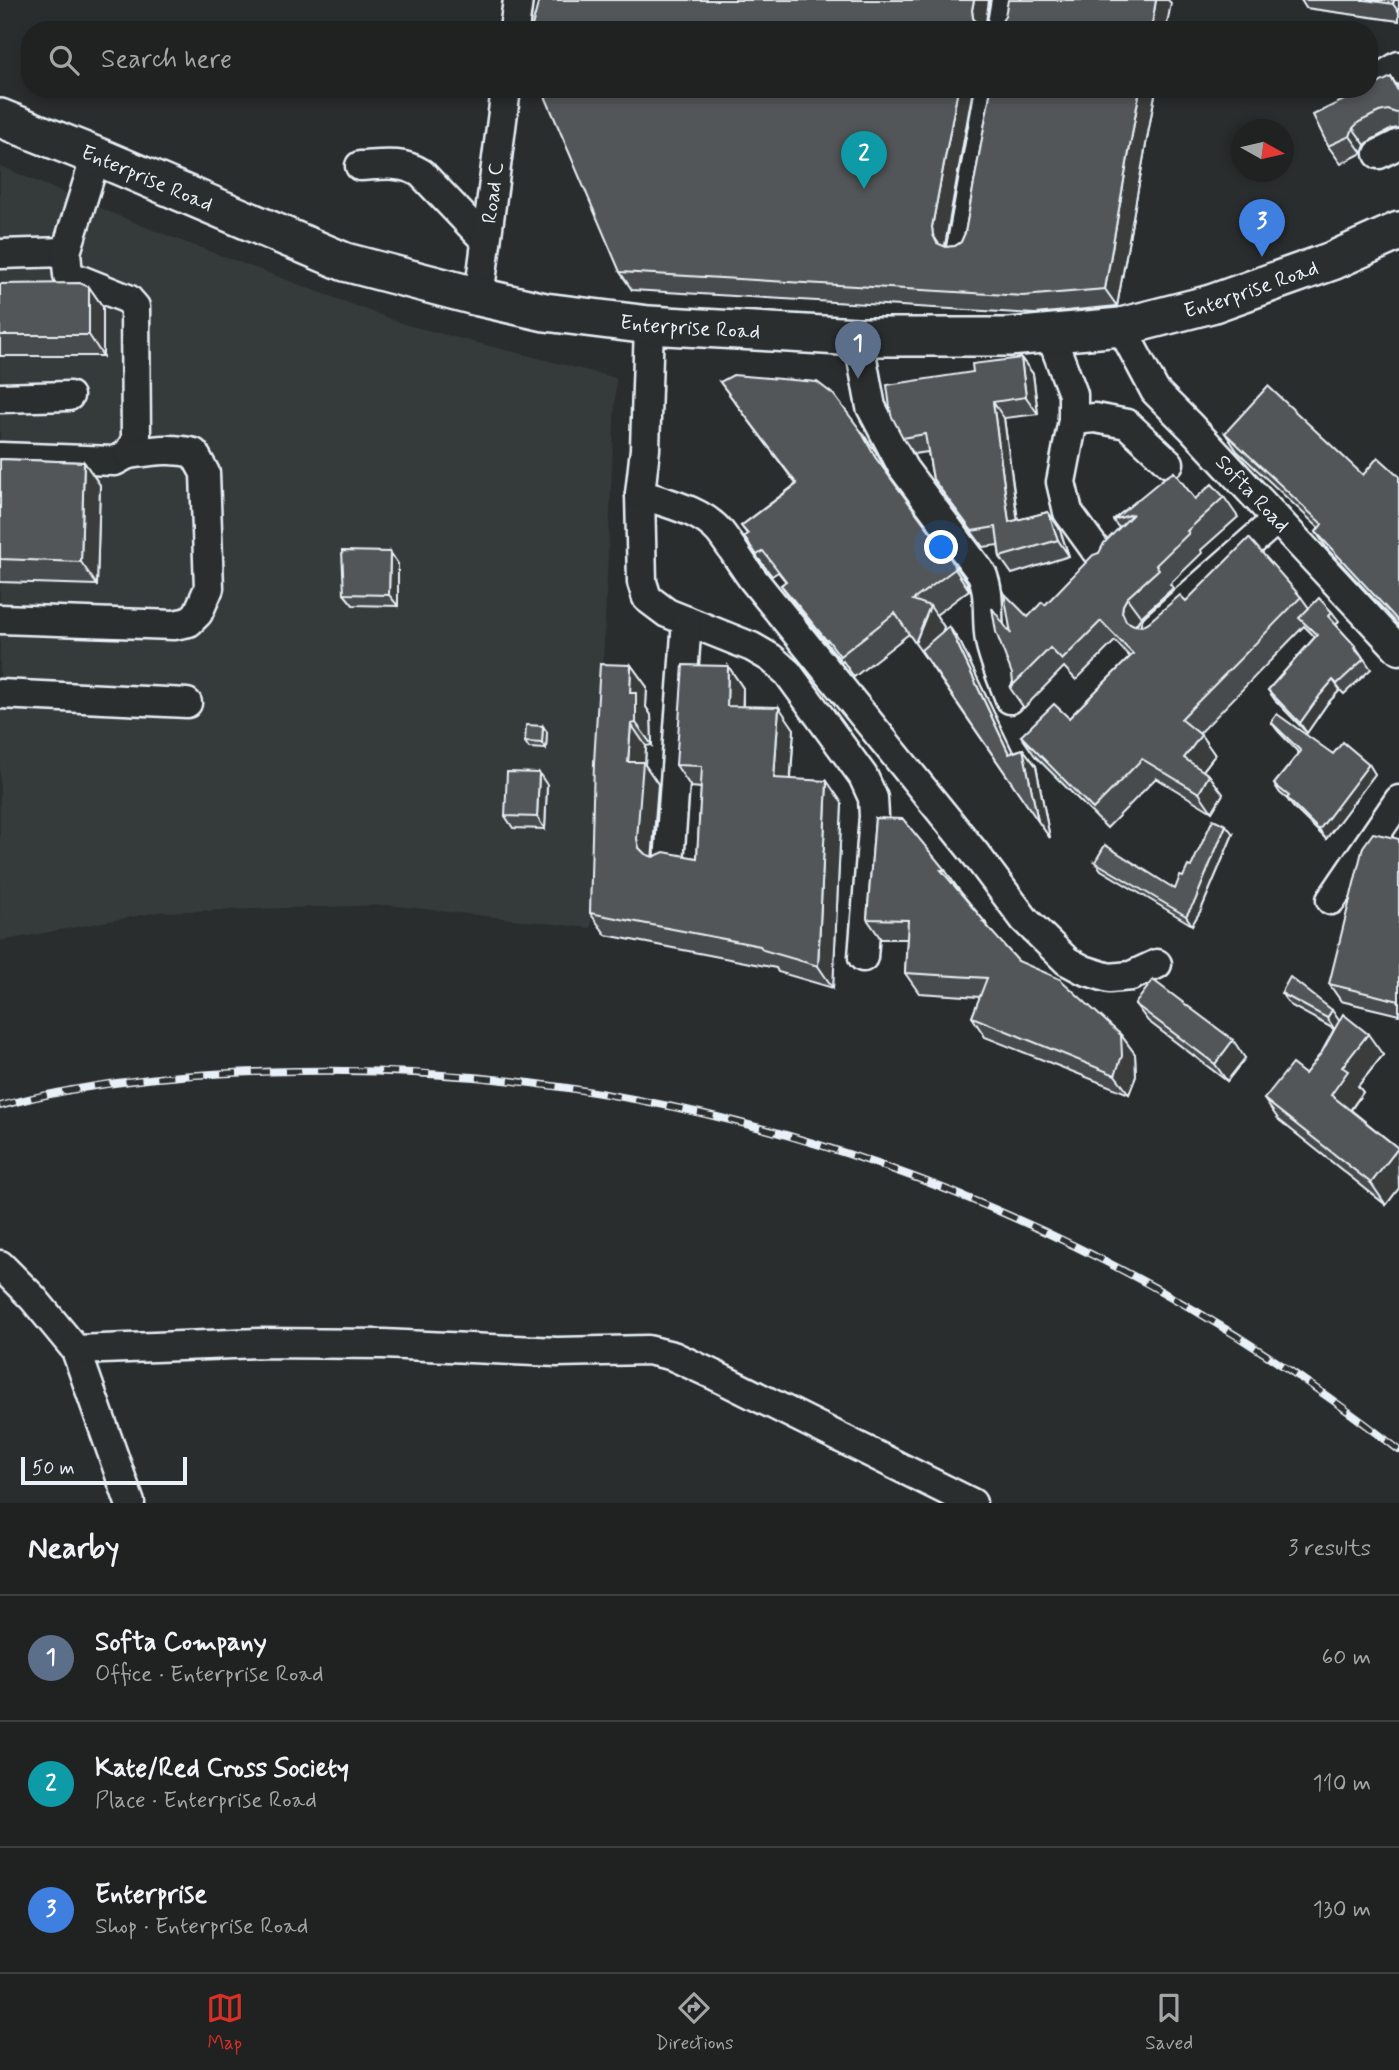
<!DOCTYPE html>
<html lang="en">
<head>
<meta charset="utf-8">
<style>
	body { margin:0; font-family:Mynerve,sans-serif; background:#282a2a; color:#f1f3f6 }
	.compass { position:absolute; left:1231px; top:119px; width:63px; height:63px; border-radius:50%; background:#202222; box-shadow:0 4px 10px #0003; rotate:98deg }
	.scale { position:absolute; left:21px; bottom:18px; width:166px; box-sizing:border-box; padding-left:7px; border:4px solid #e8f1f8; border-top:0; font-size:19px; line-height:24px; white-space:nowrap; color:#e8f1f8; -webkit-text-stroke:5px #2a2d2e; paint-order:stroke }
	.you { position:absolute; left:942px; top:548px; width:24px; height:24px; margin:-18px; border:5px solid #fff; border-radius:50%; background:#1a73e8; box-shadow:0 0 0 10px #1a73e833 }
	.badge { display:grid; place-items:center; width:46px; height:46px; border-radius:50%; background:#d93025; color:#fff; font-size:23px; font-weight:700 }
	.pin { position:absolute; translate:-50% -58px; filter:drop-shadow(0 2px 4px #0008) }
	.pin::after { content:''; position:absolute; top:37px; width:24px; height:21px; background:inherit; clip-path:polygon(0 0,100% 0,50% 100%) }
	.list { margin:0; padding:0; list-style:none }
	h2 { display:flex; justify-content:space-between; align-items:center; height:91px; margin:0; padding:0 28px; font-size:30px }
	h2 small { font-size:23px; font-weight:400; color:#a2a4a5 }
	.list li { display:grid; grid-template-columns:46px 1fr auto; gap:21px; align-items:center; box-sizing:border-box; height:126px; padding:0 28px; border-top:2px solid #3d3f40 }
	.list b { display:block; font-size:26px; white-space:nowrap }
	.list p { margin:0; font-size:23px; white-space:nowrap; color:#a2a4a5 }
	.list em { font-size:23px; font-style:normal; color:#a2a4a5 }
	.icon { flex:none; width:38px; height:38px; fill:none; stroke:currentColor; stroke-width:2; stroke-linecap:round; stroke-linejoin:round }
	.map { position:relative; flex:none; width:1399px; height:1503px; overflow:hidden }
	.search { position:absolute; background:#202222; box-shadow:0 4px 10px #0003; left:21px; right:21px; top:21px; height:77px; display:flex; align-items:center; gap:18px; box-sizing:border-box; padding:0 24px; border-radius:28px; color:#a2a4a5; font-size:26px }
	.sheet { height:469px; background:#202222 }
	nav { display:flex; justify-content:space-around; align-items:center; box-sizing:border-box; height:98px; border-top:2px solid #3d3f40; background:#202222; font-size:19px; color:#a2a4a5 }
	nav a { display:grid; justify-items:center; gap:4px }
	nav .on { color:#d93025 }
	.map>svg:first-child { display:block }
	.built { fill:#363a3b }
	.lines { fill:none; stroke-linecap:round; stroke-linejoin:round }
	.minor-casing { stroke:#e8f1f8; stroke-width:33 }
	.major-casing { stroke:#e8f1f8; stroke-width:42 }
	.minor { stroke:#2a2d2e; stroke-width:28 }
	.major { stroke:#2a2d2e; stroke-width:37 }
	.rail-casing { stroke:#e8f1f8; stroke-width:8 }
	.rail { stroke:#2a2d2e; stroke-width:5; stroke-dasharray:16; stroke-linecap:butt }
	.wall { fill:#474b4d; stroke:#e8f1f8; stroke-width:2 }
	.shaded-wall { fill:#3a3d3e; stroke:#e8f1f8; stroke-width:2 }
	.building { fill:#535759; stroke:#e8f1f8; stroke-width:2 }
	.labels { text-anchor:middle; stroke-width:5; stroke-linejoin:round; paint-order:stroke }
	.street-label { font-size:21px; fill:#e8f1f8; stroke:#2a2d2e }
</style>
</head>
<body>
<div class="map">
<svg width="1399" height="1503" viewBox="0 0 1399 1503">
	<rect width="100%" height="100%" fill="#2a2d2e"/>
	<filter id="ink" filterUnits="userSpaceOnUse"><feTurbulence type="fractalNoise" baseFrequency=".0143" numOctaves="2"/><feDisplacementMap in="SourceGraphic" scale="14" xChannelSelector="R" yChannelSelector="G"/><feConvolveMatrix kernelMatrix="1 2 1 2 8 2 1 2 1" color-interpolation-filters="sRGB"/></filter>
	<g filter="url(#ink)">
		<path class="built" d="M0 166 150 229 407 325 616 378 591 928 389 905 158 912 0 941Z"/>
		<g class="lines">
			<defs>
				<g id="minor">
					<path d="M514 30 518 0"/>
					<path d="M1001 30 1006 0"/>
					<path d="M1370 84 1399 66"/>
					<path d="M1379 154 1399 144"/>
					<path d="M360 166C382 165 402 161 421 173L486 241"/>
					<path d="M961 248 990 89"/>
					<path d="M0 254 66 252"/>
					<path id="s1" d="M479 297 506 89"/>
					<path d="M649 325 645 449 640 494 642 582 647 598 667 613 752 647 771 658 788 673 863 776 873 798 874 816 863 957"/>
					<path id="s2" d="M1121 327 1155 391 1191 427 1399 650"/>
					<path d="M1050 333 1073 394V420L1061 482 1068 512 1102 559"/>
					<path d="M858 337 871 407 903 468 982 574C991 595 986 618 990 641 994 661 1003 680 1010 699"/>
					<path d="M0 398 69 396"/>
					<path d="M1073 420 1095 418 1127 424 1169 463"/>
					<path d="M0 457 115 461 128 454 136 440 135 307 128 299 68 275 66 252 96 156"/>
					<path d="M640 494C666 503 701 510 720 532 731 546 741 563 752 578L977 856 1025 920 1067 961 1084 970 1109 978 1131 976 1157 964"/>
					<path d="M0 619 174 625 189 622 198 613 209 588 205 473 194 453C171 447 151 451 128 454"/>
					<path d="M1156 626 1277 519"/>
					<path d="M0 694 187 703"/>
					<path d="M669 862 687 621"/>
					<path d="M1331 900 1399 800"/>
					<path d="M0 1265 33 1298 76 1350 130 1503"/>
					<path d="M76 1350 259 1343 383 1344 557 1352 648 1350 673 1356 712 1374 972 1503"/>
				</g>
				<g id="major">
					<path id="s3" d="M0 118 108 161 345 262 479 297 545 312 649 325 858 337H1009L1121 327 1211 304 1332 261 1399 231"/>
				</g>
			</defs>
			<use href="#minor" class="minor-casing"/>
			<use href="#major" class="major-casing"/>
			<use href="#minor" class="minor"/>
			<use href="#major" class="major"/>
			<defs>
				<path id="rail" d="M0 1106C100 1079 194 1073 296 1071 697 1063 1085 1203 1399 1450"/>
			</defs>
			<use href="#rail" class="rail-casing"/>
			<use href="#rail" class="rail"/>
		</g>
		<g class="wall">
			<path d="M1301 0H1399V21L1306 8Z"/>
			<path d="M1391 77 1399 88V128L1392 129 1371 140 1365 145 1362 153 1341 164 1328 146Z"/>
			<path d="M991 89H1156L1117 306 1035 314 632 290 620 272 945 245 946 247 955 246 961 242 965 233Z"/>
			<path d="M0 284 89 287 103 307V356H0Z"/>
			<path d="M1021 358 1033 374 1038 414 1004 418 1018 520 1048 512 1059 528 1069 556 1012 574 1000 557 998 545 983 547 933 479 928 452 914 454 903 438 973 372Z"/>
			<path d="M720 382 876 452 887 473 967 582 969 590 936 615 944 627 942 632 961 644 1013 752 1023 749 1036 766 1050 838 909 634 854 677 843 661 842 662 796 606 781 585 786 582 778 572 772 576 758 558 744 537 747 534 741 526 796 484Z"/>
			<path d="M1225 433 1363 475 1399 476V626L1328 550 1316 532 1319 528 1237 451Z"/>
			<path d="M0 459 84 462 100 485 97 585 0 582Z"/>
			<path d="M1174 472 1195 499 1224 497 1238 517 1201 550 1202 553 1170 584 1173 588 1141 617 1136 626H1142L1186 601 1301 597 1309 608 1332 612 1339 621 1336 625 1356 647 1371 669 1344 694 1340 690 1327 704 1307 733 1275 700 1268 690 1315 637 1304 626 1199 734 1215 755 1203 771 1209 775 1223 794 1212 812 1156 778 1107 828 1035 756 1021 736 1069 718 1130 657 1115 641 1076 680 1064 667 1024 708 1010 688 1013 682 1011 634 1028 617 1045 605 1099 553 1119 528 1113 520Z"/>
			<path d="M390 552 398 564V606L353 605 344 594Z"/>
			<path d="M631 665 647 687 646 707 651 715 652 745 646 746 645 765 658 784 653 857 697 858 701 788 691 787 676 765 728 666 743 688V706L794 729 791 779 842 803 833 988 778 972 776 968 606 935 590 913Z"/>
			<path d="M1271 722 1333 754 1375 774 1326 839 1293 807 1287 799 1280 793 1274 784 1299 753 1278 731Z"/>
			<path d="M547 732 546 749 529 748 525 742Z"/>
			<path d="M547 785 545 829 513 828 505 816Z"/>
			<path d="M875 818 945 870 959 890 985 922 994 935 1018 961 1121 1035 1135 1054 1136 1076 1129 1094 985 1037 972 1017 980 997 919 993 905 973 907 939H881L867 919Z"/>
			<path d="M1233 834 1201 910 1192 925 1101 870 1095 862 1175 889 1191 867Z"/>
			<path d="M1399 839V1015L1341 1001 1329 984Z"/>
			<path d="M1281 993 1339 1020 1383 1055 1358 1086 1363 1092 1351 1110 1399 1149V1188L1386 1205 1279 1120 1264 1099 1305 1074 1322 1052 1334 1029 1290 1005Z"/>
			<path d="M1135 1004 1245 1058 1227 1081 1148 1021Z"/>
		</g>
		<g class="shaded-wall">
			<path d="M974 0H989L985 30H982L973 18 972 10Z"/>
			<path d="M1156 0H1168L1171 3 1166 30H1151Z"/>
			<path d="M1394 0H1399V12L1393 4Z"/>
			<path d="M958 89H973L945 245V253L933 235 932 227Z"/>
			<path d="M1140 89H1156L1117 306 1105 289Z"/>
			<path d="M1353 128 1365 145 1362 153 1350 136Z"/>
			<path d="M89 287 103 307V356L89 335Z"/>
			<path d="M1021 358 1033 374 1038 414 1026 397Z"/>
			<path d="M993 402 1004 418 1020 538 1009 522Z"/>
			<path d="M861 431 876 452 890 478 875 457Z"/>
			<path d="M84 462 100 485 97 585 81 562Z"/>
			<path d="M1048 512 1059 528 1069 556 1058 540Z"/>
			<path d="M390 552 398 564V606L389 595Z"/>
			<path d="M952 561 967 582 969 590 955 569Z"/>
			<path d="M1127 598 1141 617 1136 624V632L1126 621 1122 612 1123 605Z"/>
			<path d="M930 606 944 627 930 664 915 643Z"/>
			<path d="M949 626 961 644 1022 771 1009 754Z"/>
			<path d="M631 665 647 687 646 707 651 715 652 745 636 723 630 693Z"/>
			<path d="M728 666 743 688 742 728 727 706Z"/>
			<path d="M1333 680 1340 690 1327 704 1307 733 1300 723 1320 695Z"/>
			<path d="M779 707 794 729 789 800 774 778Z"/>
			<path d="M631 724 646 746 645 765 658 784 652 861 639 848 637 839 628 762Z"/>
			<path d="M543 726 547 732 546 749 542 743Z"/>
			<path d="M1201 735 1215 755 1197 778 1184 758Z"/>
			<path d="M1023 749 1036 766 1050 838 1038 821Z"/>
			<path d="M1369 764 1375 774 1326 839 1319 830Z"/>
			<path d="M539 773 547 785 545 829 537 817Z"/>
			<path d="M1209 775 1223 794 1212 812 1199 793Z"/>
			<path d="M827 781 842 803 833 988 818 966Z"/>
			<path d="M1226 825 1233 834 1201 910 1192 925 1186 916Z"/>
			<path d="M1332 1010 1340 1022 1335 1030 1327 1018Z"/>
			<path d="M1368 1034 1383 1055 1358 1086 1363 1092 1346 1116 1331 1095 1342 1067Z"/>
			<path d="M1121 1035 1135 1054 1136 1076 1129 1094 1115 1075Z"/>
			<path d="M1233 1040 1245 1058 1227 1081 1215 1064Z"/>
			<path d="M1398 1148 1399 1188 1386 1205 1371 1183Z"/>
		</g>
		<g class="building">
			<path d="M539 0H974L972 10 973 18 979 26 987 29 994 28 1001 23 1005 16 1008 0H1156L1151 30H531Z"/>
			<path d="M1365 0H1394L1393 4Z"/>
			<path d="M1391 77 1399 93V112L1396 113 1388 110 1379 112 1359 122 1353 128 1350 136 1328 146 1313 115 1366 89H1369V88Z"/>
			<path d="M542 89H958L932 227 933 235 937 243 946 247 955 246 961 242 965 233 991 89H1140L1105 289 1023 296 620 272Z"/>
			<path d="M80 283 89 287V335H0V284Z"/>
			<path d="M1021 358 1026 397 993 402 1009 522 1048 512 1058 540 1000 557 996 527 972 531 933 479 925 434 903 438 891 415 887 385 973 372 972 364Z"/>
			<path d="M733 375 817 382 834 395 861 431 875 457 952 561 955 569 913 600 930 606 915 643 895 613 840 656 828 640 827 641 781 585 786 581 763 551 757 555 744 537 748 534 741 526 797 484 720 382Z"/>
			<path d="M1268 386 1363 475 1378 457 1399 476V622L1316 532 1322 524 1225 433Z"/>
			<path d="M0 459 84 462 81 562 0 559Z"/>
			<path d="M1174 472 1195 499 1212 484 1224 497 1187 531 1189 533 1156 565 1159 569 1127 598 1123 605 1122 612 1126 621 1134 625 1142 626 1149 622 1180 595 1186 601 1249 538 1301 597 1181 719 1201 735 1184 758 1209 775 1199 793 1142 759 1093 809 1021 736 1054 704 1069 718 1133 654 1101 621 1062 660 1050 648 1010 688 1013 682 1012 674 996 632 992 608 1011 634 1004 593 1028 617 1042 602 1045 605 1093 555 1099 553 1104 543 1133 514 1113 520 1164 478Z"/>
			<path d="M342 551 390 552 389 595 344 594Z"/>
			<path d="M1319 598 1332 612 1328 616 1356 647 1354 648 1364 659 1337 684 1333 680 1320 695 1300 723 1268 690 1317 635 1299 618Z"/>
			<path d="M949 626 1009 754 1023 749 1038 821 921 650Z"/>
			<path d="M600 664 631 665 630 693H636V723L631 724 628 762H643L637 839 639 848 645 854 653 857 664 852 697 858 702 766 676 765 683 665 728 666 727 706 779 707 774 778 827 781 818 966 763 950 760 946 590 913 594 762Z"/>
			<path d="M1277 714 1333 754 1343 742 1369 764 1319 830 1287 798 1289 796 1274 784 1301 751 1271 722Z"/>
			<path d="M526 725 543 726 542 743 525 742Z"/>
			<path d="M507 772 539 773 537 817 505 816Z"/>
			<path d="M875 818 903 819 945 870H941L985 922H983L1018 961 1060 979 1121 1035 1122 1056 1115 1075 972 1017 987 978 905 973 908 920 867 919Z"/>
			<path d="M1213 819 1226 825 1195 901 1186 916 1095 862 1105 845 1175 889 1180 876 1183 877 1188 866 1191 867Z"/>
			<path d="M1373 833 1399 839V1001L1329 984 1363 847Z"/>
			<path d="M1290 977 1332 1010 1327 1018 1281 993Z"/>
			<path d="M1153 980 1233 1040 1215 1064 1135 1004Z"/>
			<path d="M1343 1014 1368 1034 1342 1067 1348 1071 1331 1095 1398 1148 1371 1183 1264 1099 1292 1064 1305 1074 1322 1052Z"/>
		</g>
	</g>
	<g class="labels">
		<g class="street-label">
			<text dy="7" stroke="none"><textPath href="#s3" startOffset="159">Enterprise Road</textPath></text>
			<text dy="7" stroke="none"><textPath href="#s1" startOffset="105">Road C</textPath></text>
			<text dy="7" stroke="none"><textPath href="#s3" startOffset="1293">Enterprise Road</textPath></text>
			<text dy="7" stroke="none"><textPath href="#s3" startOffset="726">Enterprise Road</textPath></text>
			<text dy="7" stroke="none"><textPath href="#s2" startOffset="214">Softa Road</textPath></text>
		</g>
	</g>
</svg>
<svg class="compass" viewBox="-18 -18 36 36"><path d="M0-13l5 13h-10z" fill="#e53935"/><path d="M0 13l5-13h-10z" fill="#a2a4a5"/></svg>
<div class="scale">50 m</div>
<div class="you"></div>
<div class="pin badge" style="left:858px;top:379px;background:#5c6f8a">1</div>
<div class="pin badge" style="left:864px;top:189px;background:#0f9aa8">2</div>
<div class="pin badge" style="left:1262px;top:257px;background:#3f7fe0">3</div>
<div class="search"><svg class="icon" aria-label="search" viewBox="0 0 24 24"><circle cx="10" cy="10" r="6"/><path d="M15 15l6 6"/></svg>Search here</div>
</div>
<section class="sheet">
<h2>Nearby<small>3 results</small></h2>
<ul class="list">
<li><span class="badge" style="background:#5c6f8a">1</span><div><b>Softa Company</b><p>Office · Enterprise Road</p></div><em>60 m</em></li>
<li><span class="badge" style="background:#0f9aa8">2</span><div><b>Kate/Red Cross Society</b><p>Place · Enterprise Road</p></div><em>110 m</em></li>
<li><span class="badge" style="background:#3f7fe0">3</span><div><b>Enterprise</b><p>Shop · Enterprise Road</p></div><em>130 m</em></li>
</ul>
</section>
<nav>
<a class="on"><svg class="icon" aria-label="map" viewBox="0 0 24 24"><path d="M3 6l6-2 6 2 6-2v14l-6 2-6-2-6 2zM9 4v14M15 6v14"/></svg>Map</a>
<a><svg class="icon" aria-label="directions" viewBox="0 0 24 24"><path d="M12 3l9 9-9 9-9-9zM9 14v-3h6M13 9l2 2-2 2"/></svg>Directions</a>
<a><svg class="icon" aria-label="saved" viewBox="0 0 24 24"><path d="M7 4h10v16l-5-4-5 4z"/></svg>Saved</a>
</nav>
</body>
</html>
